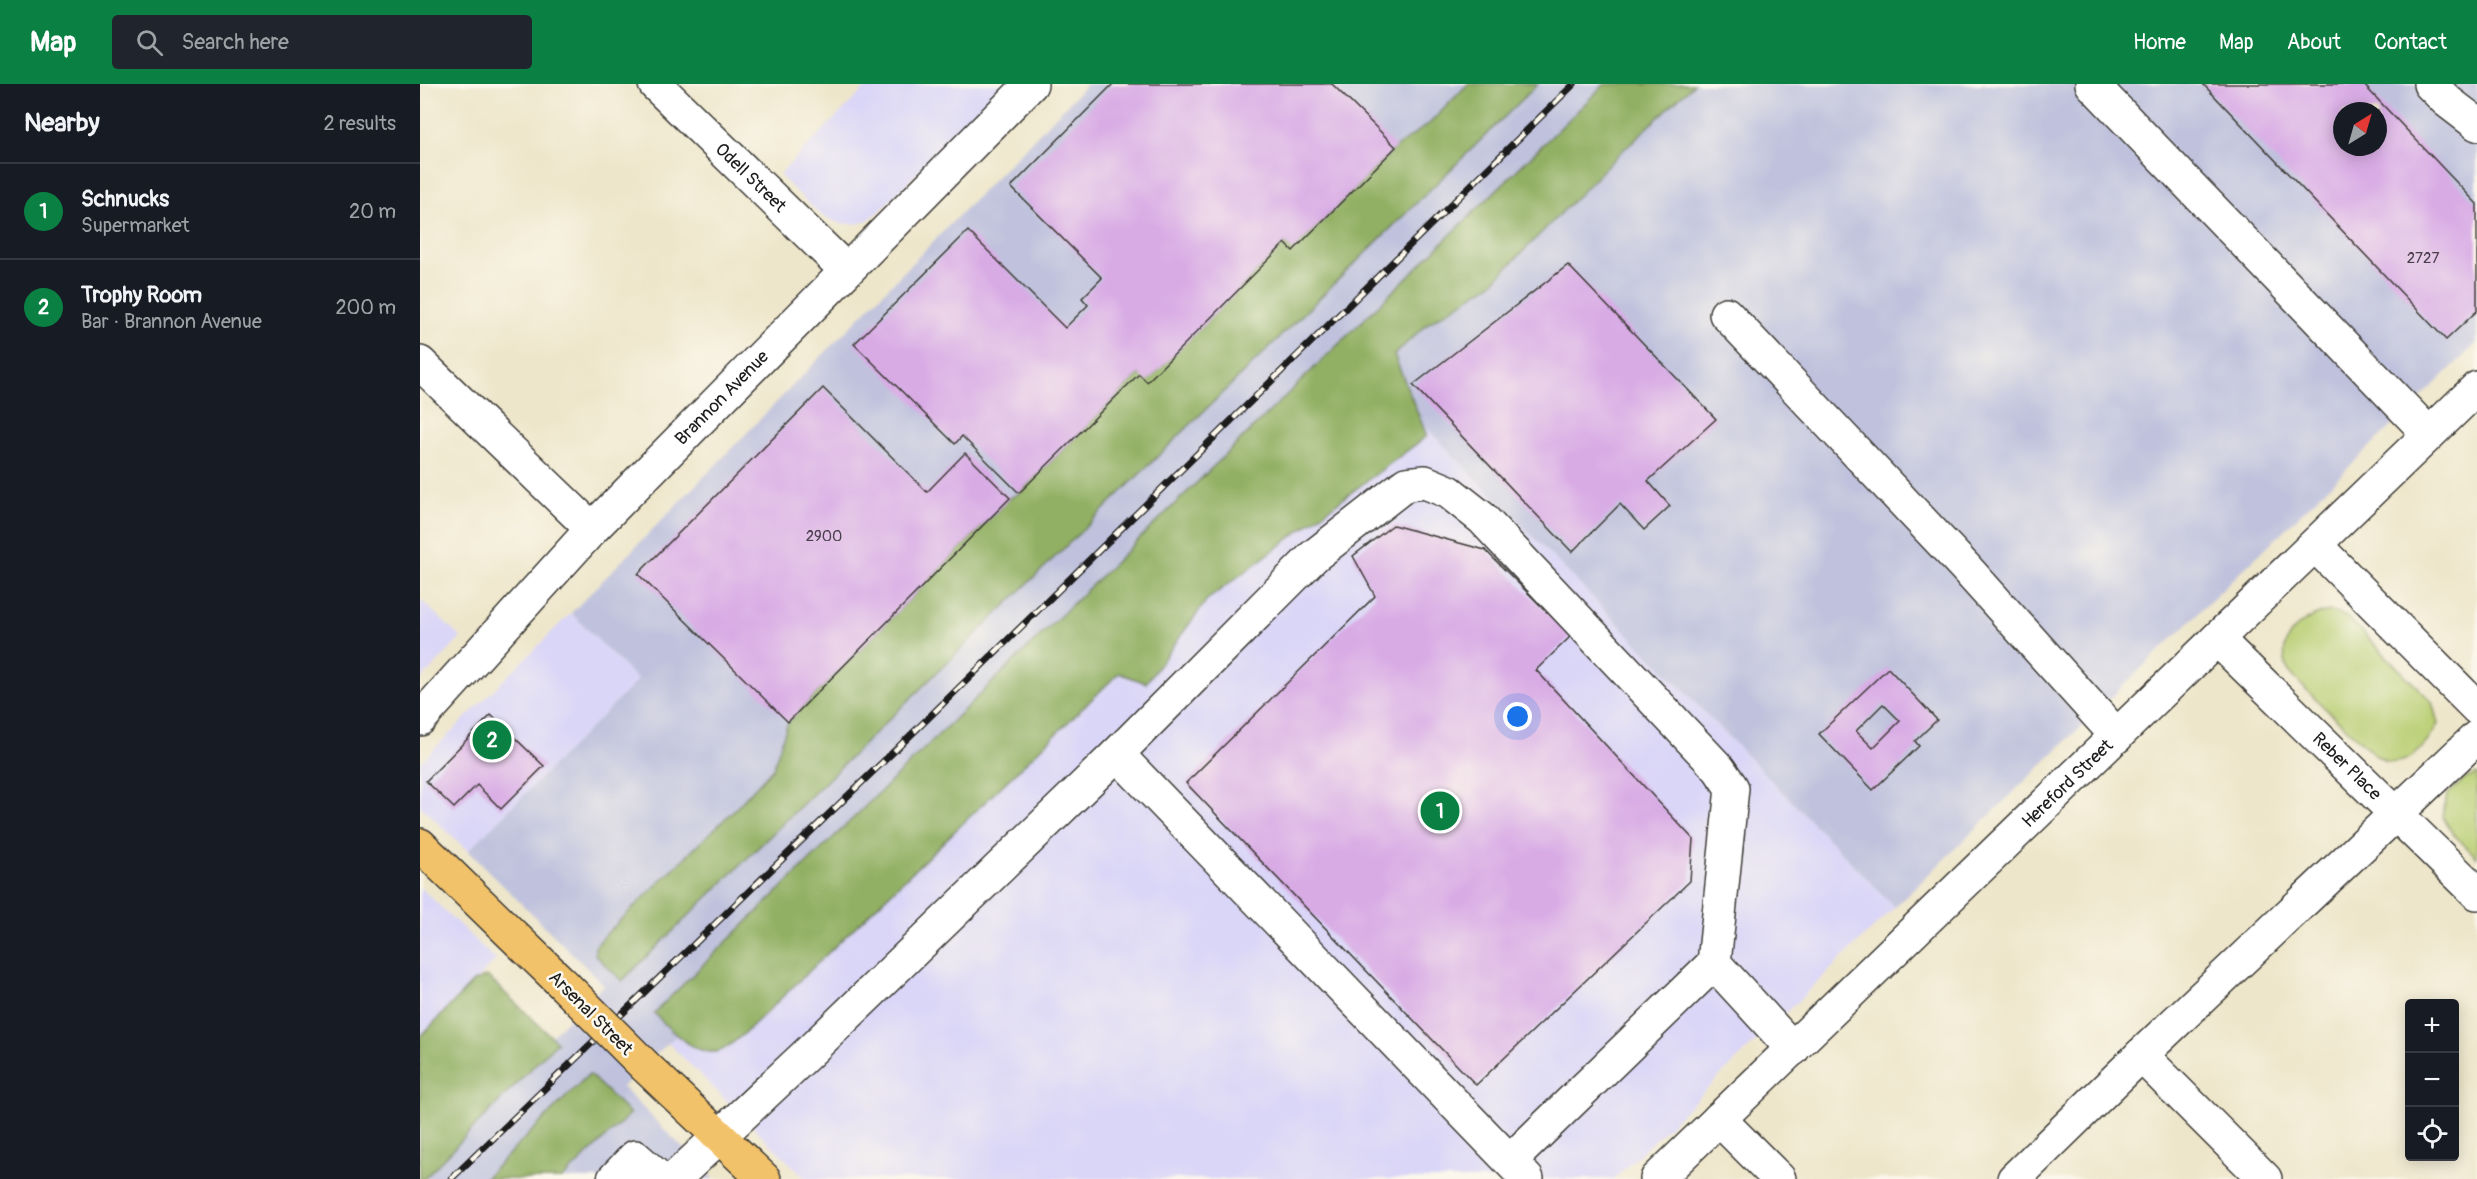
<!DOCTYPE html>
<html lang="en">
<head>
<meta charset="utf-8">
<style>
	body { margin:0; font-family:Pangolin,sans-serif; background:#20242c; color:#f1f3f6 }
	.controls { position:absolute; right:18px; bottom:18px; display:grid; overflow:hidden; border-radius:6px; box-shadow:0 3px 15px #0003 }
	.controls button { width:54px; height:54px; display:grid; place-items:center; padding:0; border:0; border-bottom:2px solid #363941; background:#171b24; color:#f1f3f6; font:30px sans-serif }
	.compass { position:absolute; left:1913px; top:18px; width:54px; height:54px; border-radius:50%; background:#171b24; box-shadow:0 3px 15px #0003; rotate:37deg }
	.you { position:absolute; left:1098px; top:633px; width:21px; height:21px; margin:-15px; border:4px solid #fff; border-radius:50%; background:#1a73e8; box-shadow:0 0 0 9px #1a73e833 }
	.badge { display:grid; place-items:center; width:39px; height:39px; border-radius:50%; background:#0b8043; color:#fff; font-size:20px; font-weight:700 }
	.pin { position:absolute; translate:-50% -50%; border:3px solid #fff; box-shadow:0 2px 6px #0006 }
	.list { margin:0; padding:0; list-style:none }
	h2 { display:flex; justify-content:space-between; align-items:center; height:78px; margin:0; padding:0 24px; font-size:26px }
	h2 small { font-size:20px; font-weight:400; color:#9ea1a6 }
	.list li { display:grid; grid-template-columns:39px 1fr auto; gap:18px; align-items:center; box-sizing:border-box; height:96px; padding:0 24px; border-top:2px solid #363941 }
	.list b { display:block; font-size:22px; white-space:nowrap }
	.list p { margin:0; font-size:20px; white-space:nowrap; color:#9ea1a6 }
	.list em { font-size:20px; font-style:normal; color:#9ea1a6 }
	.icon { flex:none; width:33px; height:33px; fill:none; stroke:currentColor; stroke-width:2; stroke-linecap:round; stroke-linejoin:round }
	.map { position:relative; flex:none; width:2057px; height:1095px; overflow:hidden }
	header { display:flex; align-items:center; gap:36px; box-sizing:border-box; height:84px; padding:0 30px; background:#0b8043; color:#fff }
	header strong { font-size:28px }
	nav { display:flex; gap:33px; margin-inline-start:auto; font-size:21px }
	.search { width:420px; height:54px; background:#20242c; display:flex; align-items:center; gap:15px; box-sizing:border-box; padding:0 21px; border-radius:6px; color:#9ea1a6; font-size:22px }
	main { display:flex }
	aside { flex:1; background:#171b24 }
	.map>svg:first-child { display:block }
	.built { fill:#dad6f7 }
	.industrial { fill:#c0c2dd; fill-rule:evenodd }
	.green { fill:#b8cd71; stroke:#6a7446; stroke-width:1.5 }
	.forest { fill:#92b063; stroke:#576640; stroke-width:1.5 }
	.building { fill:#d8abe5; fill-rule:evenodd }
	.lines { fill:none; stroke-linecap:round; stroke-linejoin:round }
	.minor-casing { stroke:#3c3a36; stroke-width:36 }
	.major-casing { stroke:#3c3a36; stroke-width:36 }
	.minor { stroke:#fff; stroke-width:33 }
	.major { stroke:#f2c26a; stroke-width:33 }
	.rail-casing { stroke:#1c1c1c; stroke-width:7 }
	.rail { stroke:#fbf7ec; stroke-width:4.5; stroke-dasharray:14; stroke-linecap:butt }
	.major-bridge-casing { stroke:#3c3a36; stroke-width:36; stroke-linecap:butt }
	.major-bridge { stroke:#f2c26a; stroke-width:33 }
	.labels { text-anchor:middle; stroke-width:5; stroke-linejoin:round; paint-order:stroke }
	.number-label { font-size:15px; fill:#4b404e }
	.street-label { font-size:18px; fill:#1c1c1c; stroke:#fbf7ec }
</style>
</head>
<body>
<header>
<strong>Map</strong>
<div class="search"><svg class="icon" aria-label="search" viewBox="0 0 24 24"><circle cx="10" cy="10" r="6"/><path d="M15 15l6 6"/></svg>Search here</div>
<nav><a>Home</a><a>Map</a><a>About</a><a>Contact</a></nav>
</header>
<main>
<aside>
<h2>Nearby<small>2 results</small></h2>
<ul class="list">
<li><span class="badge">1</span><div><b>Schnucks</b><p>Supermarket</p></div><em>20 m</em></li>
<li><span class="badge">2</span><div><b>Trophy Room</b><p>Bar · Brannon Avenue</p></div><em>200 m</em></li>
</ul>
</aside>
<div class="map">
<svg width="2057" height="1095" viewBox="0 0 2057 1095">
	<rect width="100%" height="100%" fill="#fbf7ec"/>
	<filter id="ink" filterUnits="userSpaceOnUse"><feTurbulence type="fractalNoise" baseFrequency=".0167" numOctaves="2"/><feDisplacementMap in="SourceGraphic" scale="12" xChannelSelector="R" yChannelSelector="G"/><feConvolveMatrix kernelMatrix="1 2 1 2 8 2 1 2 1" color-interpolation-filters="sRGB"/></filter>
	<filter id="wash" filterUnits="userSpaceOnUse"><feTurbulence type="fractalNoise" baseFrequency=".008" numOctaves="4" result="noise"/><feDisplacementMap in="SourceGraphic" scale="24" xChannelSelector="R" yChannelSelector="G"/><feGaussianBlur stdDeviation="1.35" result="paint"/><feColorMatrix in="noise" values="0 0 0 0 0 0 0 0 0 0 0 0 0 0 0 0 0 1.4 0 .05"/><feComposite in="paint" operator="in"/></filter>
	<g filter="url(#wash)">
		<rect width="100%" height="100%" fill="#eee6ca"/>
		<g class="built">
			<path d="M449 0H583L462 125 448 136 437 140H420L401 131 359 91Z"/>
			<path d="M953 289 1475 823 1194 1095H386L248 959Z"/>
			<path d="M0 515 41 554 0 597Z"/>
			<path d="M151 529 218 596 48 767 0 722V679Z"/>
			<path d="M0 803 76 876 0 953Z"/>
		</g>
		<path class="industrial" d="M667 0H2057V259L1475 823 953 289 202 1003 294 1095H0V1092L131 952 184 901 48 767 218 596 151 529ZM1922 27H1958V63H1922Z"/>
		<g class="green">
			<path d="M1909 527 1927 533 2012 618 2018 640C2009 658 1992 682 1968 678 1964 677 1959 673 1955 671 1942 658 1870 594 1867 584 1856 552 1882 534 1909 527Z"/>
			<path d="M2057 690V773L2033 750 2022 732 2027 711 2045 695Z"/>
		</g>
		<g class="forest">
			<path d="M1048 0H1118L202 897 175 871V863L183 853 317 723 353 684 368 638 590 414 599 409 719 290 727 297 865 159 873 166 976 63 1010 39Z"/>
			<path d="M1185 0H1274L1199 70 1071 200 1007 240 974 271 1007 352 787 516 726 599 699 589 325 949C318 954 310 962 302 966 279 977 248 944 234 929 550 618 869 310 1185 0Z"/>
			<path d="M67 892 137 958 4 1095H0V953L53 898Z"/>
			<path d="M169 990 210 1030 142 1095H64Z"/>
		</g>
		<g id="blocks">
			<g class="building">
				<path d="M693 0H912L976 63 873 167 865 159 727 298 719 290 599 409 542 352 535 360 434 260 548 147 645 244 668 221 662 214 682 194 591 103Z"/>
				<path d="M1783 0H1943L2057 120V227L2026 256ZM1922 27H1958V63H1922Z"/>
				<path d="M1148 181 1296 335 1228 397 1250 422 1224 446 1200 420 1152 468 993 301Z"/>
				<path d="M403 304 507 408 545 369 590 414 368 638 218 490Z"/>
				<path d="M973 441 1065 466 1151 552 1116 586 1273 755 1270 797 1056 1001 766 699 955 512 933 472Z"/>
				<path d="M1468 584 1517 636 1495 657 1499 662 1453 706 1399 650ZM1463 620 1480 637 1453 664 1436 647Z"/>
				<path d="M71 631 124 682 81 725 57 701 34 724 6 697Z"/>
			</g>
		</g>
	</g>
	<g filter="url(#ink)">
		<use href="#blocks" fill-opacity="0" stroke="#3c3a36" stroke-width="1.5"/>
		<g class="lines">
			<defs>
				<g id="minor">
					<path id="s1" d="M235 0 426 186"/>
					<path d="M1672 0 2009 350"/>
					<path d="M2010 0 2027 17 2057 40"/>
					<path d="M1306 230 1544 482 1697 652"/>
					<path d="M0 279 172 445"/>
					<path d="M1895 461 2057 624"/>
					<path id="s2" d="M1797 555 2057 809"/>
					<path id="s3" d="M0 635 172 445 611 0"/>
					<path d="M697 670 1107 1095"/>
					<path d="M1721 971 1845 1095"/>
					<path d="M1299 1035 1359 1095"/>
					<path d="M1090 1077 1294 879"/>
					<path d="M194 1095 215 1073 240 1095"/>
					<path d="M254 1095 388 969 697 670 894 472 986 400 1005 398 1029 408 1062 434 1299 685 1312 704 1294 879 1373 965"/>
					<path id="s4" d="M1237 1095 2057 304"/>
					<path d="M1594 1095 1721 971 2057 653"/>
				</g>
				<g id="major">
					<path d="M0 761 144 901"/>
					<path d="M225 982 344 1095"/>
				</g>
			</defs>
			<use href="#minor" class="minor-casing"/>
			<use href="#major" class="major-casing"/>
			<use href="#minor" class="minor"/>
			<use href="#major" class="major"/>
			<defs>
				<path id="rail" d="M31 1095 497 645 1154 0"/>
			</defs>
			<use href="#rail" class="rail-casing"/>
			<use href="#rail" class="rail"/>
			<defs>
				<path id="major-bridge" d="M144 901 225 982"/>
			</defs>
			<use href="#major-bridge" class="major-bridge-casing"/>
			<use href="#major-bridge" class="major-bridge"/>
		</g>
	</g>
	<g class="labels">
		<g class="number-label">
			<text x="2003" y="179">2727</text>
			<text x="404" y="457">2900</text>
		</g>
		<g class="street-label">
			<text dy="6" stroke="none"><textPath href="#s1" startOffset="134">Odell Street</textPath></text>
			<text dy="6" stroke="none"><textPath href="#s3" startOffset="441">Brannon Avenue</textPath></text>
			<text dy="6" stroke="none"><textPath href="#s2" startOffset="182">Reber Place</textPath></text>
			<text dy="6" stroke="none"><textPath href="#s4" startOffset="570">Hereford Street</textPath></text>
			<text transform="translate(171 929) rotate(45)" y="6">Arsenal Street</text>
		</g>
	</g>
</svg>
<div class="controls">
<button>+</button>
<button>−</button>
<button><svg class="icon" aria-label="locate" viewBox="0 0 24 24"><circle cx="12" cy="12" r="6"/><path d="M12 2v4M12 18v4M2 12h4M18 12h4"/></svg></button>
</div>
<svg class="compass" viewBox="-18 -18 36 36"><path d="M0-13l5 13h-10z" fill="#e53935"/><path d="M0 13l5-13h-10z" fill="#9ea1a6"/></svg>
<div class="you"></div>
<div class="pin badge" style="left:1020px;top:727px">1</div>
<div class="pin badge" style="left:72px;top:656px">2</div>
</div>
</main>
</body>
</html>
